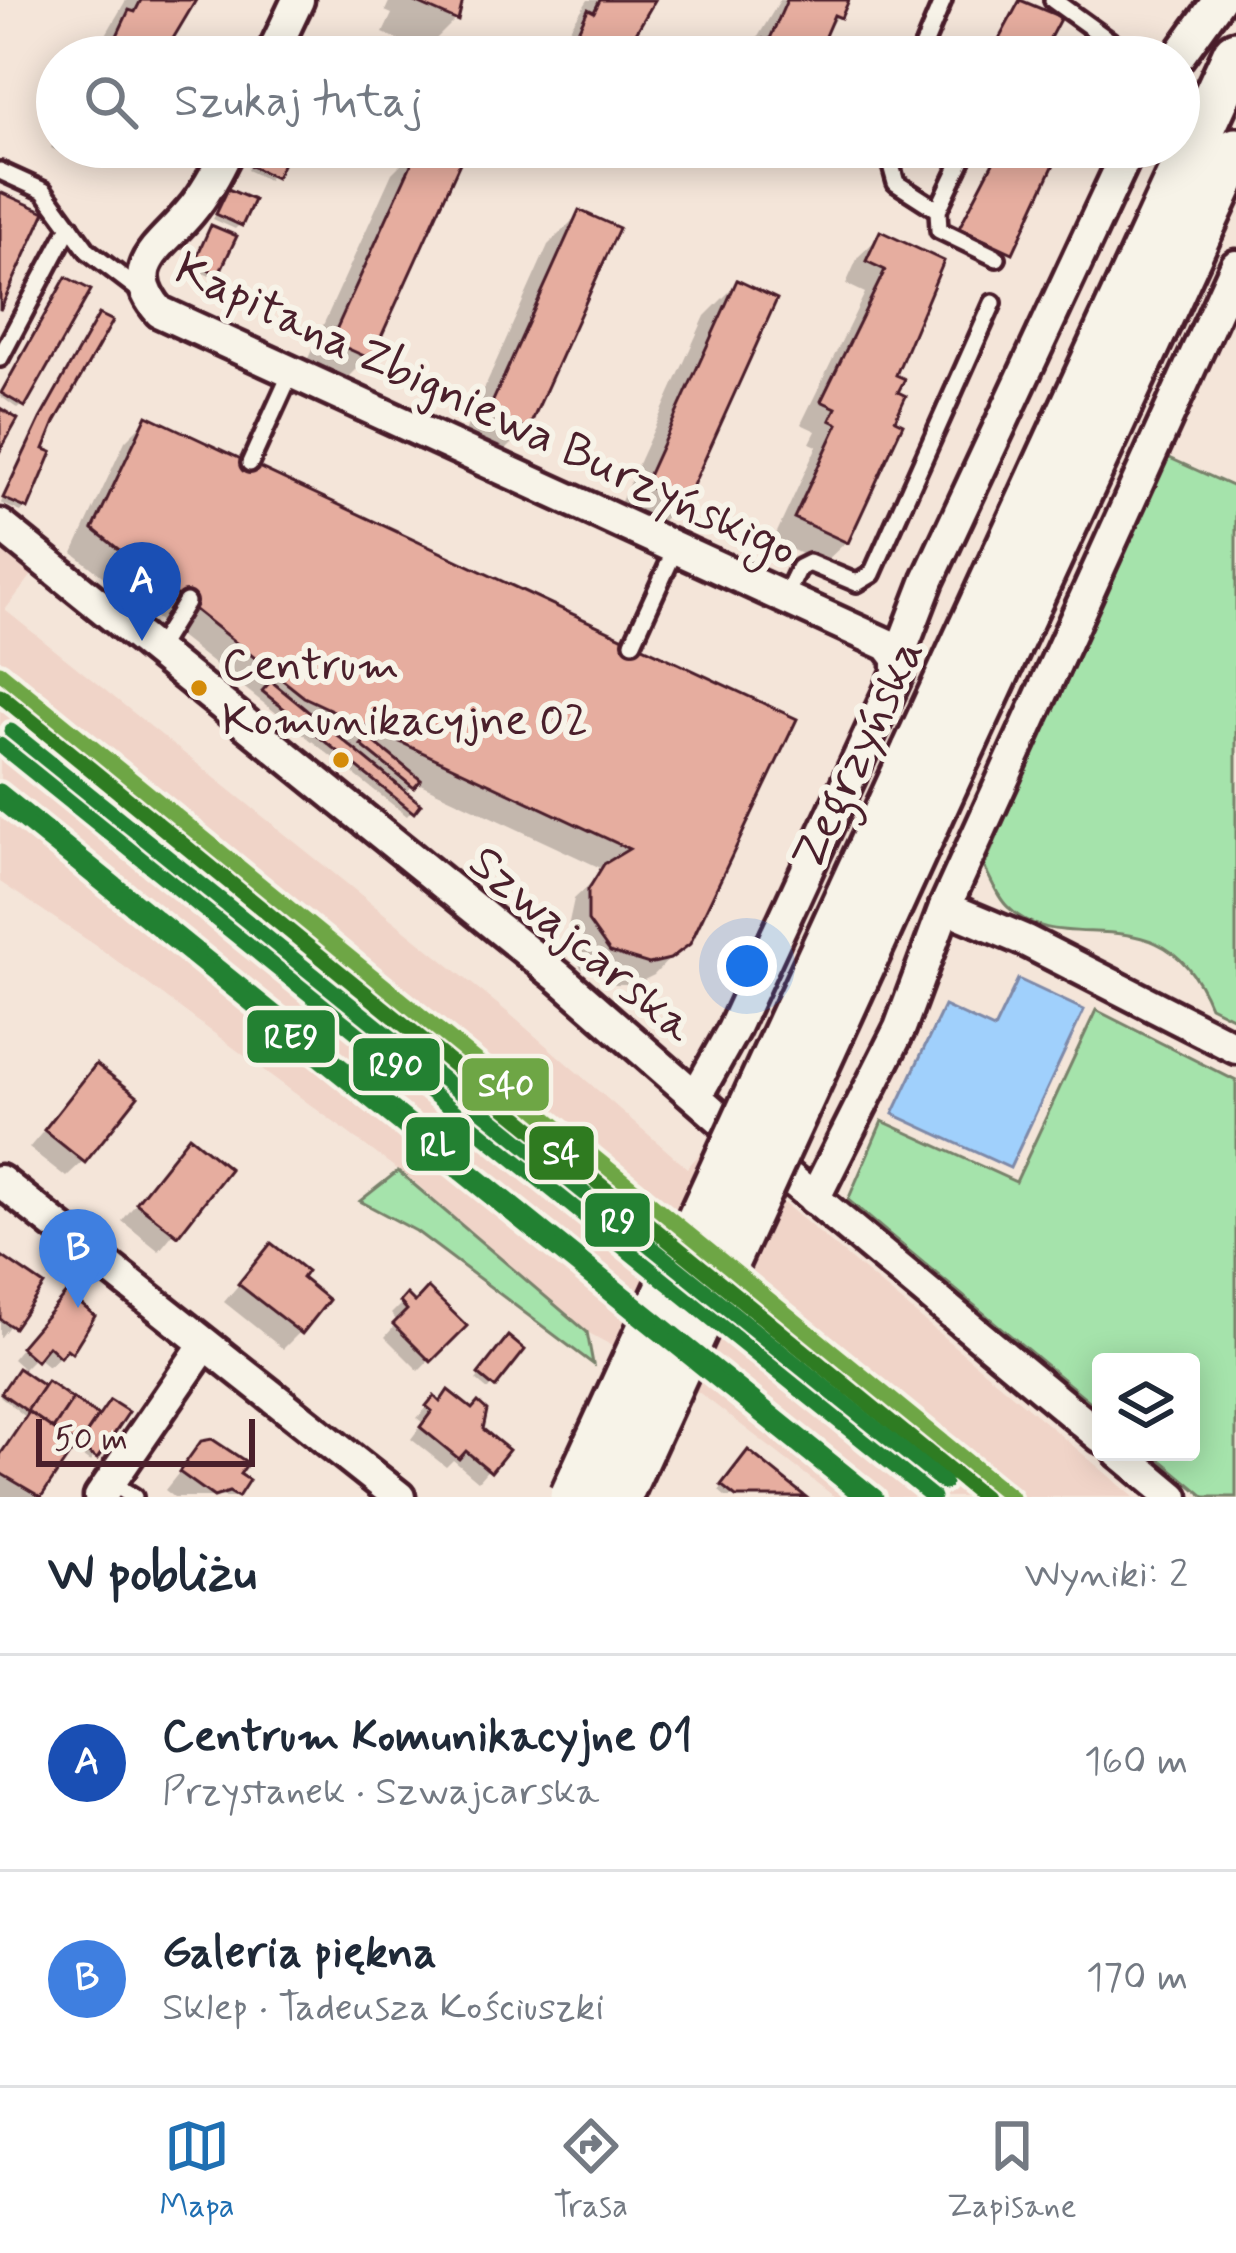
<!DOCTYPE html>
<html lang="pl">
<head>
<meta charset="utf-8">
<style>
	body { margin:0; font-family:Mynerve,sans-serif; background:#f6f6f7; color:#1f2937 }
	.controls { position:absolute; right:36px; bottom:36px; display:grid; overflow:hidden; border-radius:12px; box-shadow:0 6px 30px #0003 }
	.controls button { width:108px; height:108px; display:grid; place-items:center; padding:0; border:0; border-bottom:3px solid #e0e1e3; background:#fff; color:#1f2937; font:60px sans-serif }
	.scale { position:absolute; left:36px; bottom:30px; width:219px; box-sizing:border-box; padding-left:12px; border:6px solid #4a1f2b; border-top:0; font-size:33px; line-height:42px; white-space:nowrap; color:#4a1f2b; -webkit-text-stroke:9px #f7f3e8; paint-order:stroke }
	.you { position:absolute; left:747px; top:966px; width:42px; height:42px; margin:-30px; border:9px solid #fff; border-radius:50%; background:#1a73e8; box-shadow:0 0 0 18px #1a73e833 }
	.badge { display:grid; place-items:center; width:78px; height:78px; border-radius:50%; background:#1f6fb2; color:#fff; font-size:39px; font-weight:700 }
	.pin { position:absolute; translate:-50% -99px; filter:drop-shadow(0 3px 6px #0008) }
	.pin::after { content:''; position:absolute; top:63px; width:42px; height:36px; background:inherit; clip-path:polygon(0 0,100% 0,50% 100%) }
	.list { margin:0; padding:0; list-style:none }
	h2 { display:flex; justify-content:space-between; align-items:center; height:156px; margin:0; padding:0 48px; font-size:51px }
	h2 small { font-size:39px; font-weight:400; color:#747a83 }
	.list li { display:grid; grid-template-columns:78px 1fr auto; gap:36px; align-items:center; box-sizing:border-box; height:216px; padding:0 48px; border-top:3px solid #e0e1e3 }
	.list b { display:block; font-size:45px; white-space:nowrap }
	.list p { margin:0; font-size:39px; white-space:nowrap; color:#747a83 }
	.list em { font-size:39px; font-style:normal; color:#747a83 }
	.icon { flex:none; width:66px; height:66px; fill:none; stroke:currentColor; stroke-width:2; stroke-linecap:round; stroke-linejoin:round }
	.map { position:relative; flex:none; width:1236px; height:1497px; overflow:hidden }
	.search { position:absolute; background:#fff; box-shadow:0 6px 30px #0003; left:36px; right:36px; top:36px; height:132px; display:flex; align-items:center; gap:30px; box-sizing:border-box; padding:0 42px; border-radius:66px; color:#747a83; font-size:45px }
	.sheet { height:588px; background:#fff }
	nav { display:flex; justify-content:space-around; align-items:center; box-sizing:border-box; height:168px; border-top:3px solid #e0e1e3; background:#fff; font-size:33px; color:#747a83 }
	nav a { display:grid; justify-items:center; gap:6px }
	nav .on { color:#1f6fb2 }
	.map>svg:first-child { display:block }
	.built { fill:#f0d4c8 }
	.green { fill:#a5e3ab; stroke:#78816b; stroke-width:3 }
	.water { fill:#a0d0fc; stroke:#7e89a8; stroke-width:3 }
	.shadow { fill:#0003 }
	.building { fill:#e6ad9f; stroke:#4a1f2b; stroke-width:3 }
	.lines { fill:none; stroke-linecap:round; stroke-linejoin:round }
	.lane-casing { stroke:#4a1f2b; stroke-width:24 }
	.street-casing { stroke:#4a1f2b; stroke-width:39 }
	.primary-casing { stroke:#4a1f2b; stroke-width:54 }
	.lane { stroke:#f7f3e8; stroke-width:15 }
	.street { stroke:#f7f3e8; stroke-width:30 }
	.primary { stroke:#f7f3e8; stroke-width:45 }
	.primary-bridge-casing { stroke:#4a1f2b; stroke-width:54; stroke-linecap:butt }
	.primary-bridge { stroke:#f7f3e8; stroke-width:45 }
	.rail-1-casing { stroke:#f7f3e8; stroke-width:24 }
	.rail-2-casing { stroke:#f7f3e8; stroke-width:24 }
	.rail-3-casing { stroke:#f7f3e8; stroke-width:24 }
	.rail-4-casing { stroke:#f7f3e8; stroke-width:24 }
	.rail-5-casing { stroke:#f7f3e8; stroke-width:24 }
	.rail-6-casing { stroke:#f7f3e8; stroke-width:24 }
	.rail-1 { stroke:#6ea645; stroke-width:15 }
	.rail-2 { stroke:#2f7b20; stroke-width:15 }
	.rail-3 { stroke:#238132; stroke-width:15 }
	.rail-4 { stroke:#238132; stroke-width:15 }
	.rail-5 { stroke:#238132; stroke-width:15 }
	.rail-6 { stroke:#238132; stroke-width:15 }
	.bus-dot { fill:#d48b09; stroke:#f7f3e8; stroke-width:4.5 }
	.labels { text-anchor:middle; stroke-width:12; stroke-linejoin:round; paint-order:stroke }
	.bus-label { font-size:45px; fill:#4a1f2b; stroke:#f7f3e8; text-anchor:start }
	.street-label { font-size:48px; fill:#4a1f2b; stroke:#f7f3e8 }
	.line-badge { stroke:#f7f3e8; stroke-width:4.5 }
	.badge-label { font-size:33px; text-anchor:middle; font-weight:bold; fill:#fff }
</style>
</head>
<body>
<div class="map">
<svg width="1236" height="1497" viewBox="0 0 1236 1497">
	<rect width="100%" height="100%" fill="#f4e5d9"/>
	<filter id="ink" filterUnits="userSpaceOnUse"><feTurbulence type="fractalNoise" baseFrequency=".00833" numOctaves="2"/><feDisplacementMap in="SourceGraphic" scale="24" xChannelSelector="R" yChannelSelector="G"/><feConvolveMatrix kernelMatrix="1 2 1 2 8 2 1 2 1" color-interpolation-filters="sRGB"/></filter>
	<g filter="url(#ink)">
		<path class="built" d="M0 543 35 571 5 610 511 1015 687 1168 711 1142 1134 1497H835L701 1394 587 1332 413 1181 98 947 0 882Z"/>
		<g class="green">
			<path d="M1163 455 1236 488V1019L1210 1006C1163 888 1064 962 1009 908 998 899 991 879 984 867Z"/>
			<path d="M1096 1010 1236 1081V1497H1205L1151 1452H1191V1362H1101V1411L848 1200 882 1121 1016 1182Z"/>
			<path d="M398 1171 587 1332 593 1364 416 1231 360 1201Z"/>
		</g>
		<path class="water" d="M1018 979 1084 1010 1010 1168 893 1114 944 1006 994 1029Z"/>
		<g class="shadow">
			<path d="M126 0H192L159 57H93Z"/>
			<path d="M390 0H462L456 19 424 51 383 33 392 14 385 11Z"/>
			<path d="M588 0H654L619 57H551Z"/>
			<path d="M780 0H846L813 57H746Z"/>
			<path d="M1022 1 1057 19 1037 57H1022L997 44Z"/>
			<path d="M57 135V147H111L91 167 51 148Z"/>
			<path d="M258 147H287L268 180 247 170Z"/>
			<path d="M418 147H437L368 358 336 390 301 374 392 173Z"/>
			<path d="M998 147H1059L1006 256 957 233Z"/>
			<path d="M228 192 240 224 235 229 213 219Z"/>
			<path d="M580 213 526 429 494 461 459 445 548 245Z"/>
			<path d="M207 233 217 272 212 277 191 268Z"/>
			<path d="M881 235 940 263 892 376 846 542 823 564 773 541 817 446 810 443 816 431 801 424 865 293 846 284 858 257Z"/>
			<path d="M737 284 682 501 651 533 614 517 705 316Z"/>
			<path d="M62 285 23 405 18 409 0 396Z"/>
			<path d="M95 322 40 451 25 507 21 512 1 503 36 427Z"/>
			<path d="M147 419 793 720 694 933 654 975 636 984H615L581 968 566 936 574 899 605 870 416 782 404 794 417 805 407 816 73 553 125 441Z"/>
			<path d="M26 719 192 853 175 874 9 740Z"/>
			<path d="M97 1068 83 1161 66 1177 29 1148Z"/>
			<path d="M173 1157 226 1169 159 1251 122 1221Z"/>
			<path d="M271 1247 298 1279 300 1332 283 1349 224 1302Z"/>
			<path d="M0 1259 40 1286 0 1338Z"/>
			<path d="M407 1298 463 1326 419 1371 385 1337 398 1322 391 1314Z"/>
			<path d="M56 1306 79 1341 48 1366 36 1356 19 1373 43 1390 48 1385 98 1420 125 1413 90 1462 70 1448 37 1497H0V1452L27 1418 0 1396 22 1368 12 1359Z"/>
			<path d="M504 1345 521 1351 488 1390 476 1380Z"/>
			<path d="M434 1400 505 1450 478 1481 453 1460 446 1467 411 1439 423 1423 417 1418Z"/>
			<path d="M202 1444 245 1481 235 1497H174L165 1490Z"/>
			<path d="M749 1455 802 1497H726L719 1491Z"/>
		</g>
		<g class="building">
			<path d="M141 0H196L162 57H107L129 10 135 12Z"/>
			<path d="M463 0 458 21 413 1 414 0Z"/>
			<path d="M600 0H655L622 57H574L576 51 570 48 588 9 594 12Z"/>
			<path d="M787 0H849L841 18 834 15 816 57H754L763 39 769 41Z"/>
			<path d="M1020 0 1061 17 1040 57 999 39Z"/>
			<path d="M258 147H290L276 178 249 165Z"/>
			<path d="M419 147H444L463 156 371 359 331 341Z"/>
			<path d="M1001 147H1062L1013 253 959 228Z"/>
			<path d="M228 189 254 200 242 226 216 214Z"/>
			<path d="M0 192 45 212 0 310Z"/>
			<path d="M579 210 619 228 528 430 488 412Z"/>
			<path d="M211 225 237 236 219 274 194 263Z"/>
			<path d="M880 231 944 261 896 375 905 379 898 392 906 396 895 420 903 424 848 543 794 518 838 424 830 420 836 408 821 401 885 270 866 261Z"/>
			<path d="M66 277 91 290 25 407 1 393Z"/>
			<path d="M737 280 777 299 685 503 644 485Z"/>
			<path d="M99 314 113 321 55 422 44 449 52 452 28 509 3 498 40 419Z"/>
			<path d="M0 408 18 419 0 451Z"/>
			<path d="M147 415 797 719 690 944 670 959 649 964 610 952 588 921V890L604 864 629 849 304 697 93 529Z"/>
			<path d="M271 681 421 804 414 813 262 691Z"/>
			<path d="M26 715 197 853 182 871 11 734Z"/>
			<path d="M368 737 421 780 414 788 361 745Z"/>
			<path d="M96 1064 138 1096 85 1163 44 1130Z"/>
			<path d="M189 1136 230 1169 178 1236 136 1203Z"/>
			<path d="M271 1243 307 1271 302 1278 329 1300 302 1334 238 1284Z"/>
			<path d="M0 1255 44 1285 14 1328 0 1319Z"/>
			<path d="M428 1288 467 1326 431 1362 393 1324 407 1310 400 1302 407 1294 415 1302Z"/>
			<path d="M67 1292 95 1316 72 1353 67 1349 60 1357 48 1346 36 1361 20 1347Z"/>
			<path d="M508 1336 525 1350 495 1388 478 1374Z"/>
			<path d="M18 1368 44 1386 27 1411 1 1393Z"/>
			<path d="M47 1381 73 1399 53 1429 27 1411Z"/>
			<path d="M448 1390 472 1409 478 1402 487 1410 483 1429 509 1450 491 1472 466 1451 459 1459 420 1427 432 1411 426 1406 434 1396 440 1402Z"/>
			<path d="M73 1399 98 1416 78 1446 53 1429Z"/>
			<path d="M110 1400 129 1412 97 1459 78 1446Z"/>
			<path d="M29 1412 76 1445 41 1497 0 1473V1455Z"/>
			<path d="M212 1439 248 1463 240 1474 249 1480 238 1497 229 1492 214 1497 179 1472 201 1441Z"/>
			<path d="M748 1450 806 1497H736L721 1485Z"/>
		</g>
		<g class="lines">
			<defs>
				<g id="lane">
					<path d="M1053 0 1132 57"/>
					<path d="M919 57 943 0"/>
					<path d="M886 147 896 183 938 210 968 147"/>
					<path d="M0 171 44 191 88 251 143 293"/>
					<path d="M938 210 939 230 997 258"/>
					<path d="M0 358 70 226"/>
					<path d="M250 463 291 373"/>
					<path d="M784 599 799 568 809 563 857 583 872 574 993 303"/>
					<path d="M633 642 674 552"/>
					<path d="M155 652 186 602"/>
					<path d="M110 1482 134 1497"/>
				</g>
				<g id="street">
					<path d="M271 57 298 0"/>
					<path d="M1178 57 1219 0"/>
					<path d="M229 147C218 171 207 192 190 212 161 247 120 267 160 312L888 645 898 658"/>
					<path d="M0 525 560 978 755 1149 1101 1437"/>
					<path d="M945 907 1026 941 1236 1048"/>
					<path d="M696 1096 733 1030 898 673V658L928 580 1130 147"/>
					<path d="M0 1181 399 1497"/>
					<path d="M814 1199 900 1028 945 907 1236 266"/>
					<path d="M1119 1452 1173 1497"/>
					<path d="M100 1497 205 1344"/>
				</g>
				<g id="primary">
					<path d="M915 752 1236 54"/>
					<path d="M952 767 1236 151"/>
				</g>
			</defs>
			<use href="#lane" class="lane-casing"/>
			<use href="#street" class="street-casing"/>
			<use href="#primary" class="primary-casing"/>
			<use href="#lane" class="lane"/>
			<use href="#street" class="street"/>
			<use href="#primary" class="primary"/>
			<defs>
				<g id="primary-bridge">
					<path d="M573 1497 915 752"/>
					<path d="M618 1497 952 767"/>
				</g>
			</defs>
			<use href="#primary-bridge" class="primary-bridge-casing"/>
			<use href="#primary-bridge" class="primary-bridge"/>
			<defs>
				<path id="rail-1" d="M0 672 1011 1497"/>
				<path id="rail-2" d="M0 695 983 1497"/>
				<path id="rail-3" d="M0 745 933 1497"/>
				<path id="rail-4" d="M11 731 944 1483"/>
				<path id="rail-5" d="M0 791 876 1497"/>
				<path id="rail-6" d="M0 802 862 1497"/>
			</defs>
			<use href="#rail-1" class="rail-1-casing"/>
			<use href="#rail-2" class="rail-2-casing"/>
			<use href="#rail-3" class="rail-3-casing"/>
			<use href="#rail-4" class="rail-4-casing"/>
			<use href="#rail-5" class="rail-5-casing"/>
			<use href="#rail-6" class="rail-6-casing"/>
			<use href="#rail-1" class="rail-1"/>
			<use href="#rail-2" class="rail-2"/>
			<use href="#rail-3" class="rail-3"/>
			<use href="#rail-4" class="rail-4"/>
			<use href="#rail-5" class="rail-5"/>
			<use href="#rail-6" class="rail-6"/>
		</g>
	</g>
	<g class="bus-dot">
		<circle cx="199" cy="688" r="10"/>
		<circle cx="341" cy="760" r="10"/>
	</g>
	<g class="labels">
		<g class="bus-label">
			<text x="222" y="679">Centrum<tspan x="222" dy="55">Komunikacyjne 02</tspan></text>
		</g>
		<g class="street-label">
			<text transform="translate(487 407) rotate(25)" y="17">Kapitana Zbigniewa Burzyńskigo</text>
			<text transform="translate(855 753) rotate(-65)" y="17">Zegrzyńska</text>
			<text transform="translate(583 942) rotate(40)" y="17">Szwajcarska</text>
		</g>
	</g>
	<g class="line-badge">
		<rect x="245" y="1008" width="92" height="57" rx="12" fill="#238132"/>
		<rect x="351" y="1036" width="91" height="57" rx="12" fill="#238132"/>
		<rect x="460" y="1056" width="91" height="57" rx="12" fill="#6ea645"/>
		<rect x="404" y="1115" width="68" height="58" rx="12" fill="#238132"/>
		<rect x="527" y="1124" width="69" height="58" rx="12" fill="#2f7b20"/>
		<rect x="583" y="1191" width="69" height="58" rx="12" fill="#238132"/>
	</g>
	<g class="badge-label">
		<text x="291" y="1048">RE9</text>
		<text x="396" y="1076">R90</text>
		<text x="506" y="1096">S40</text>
		<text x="438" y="1156">RL</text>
		<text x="561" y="1164">S4</text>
		<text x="618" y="1232">R9</text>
	</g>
</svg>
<div class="controls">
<button><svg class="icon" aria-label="layers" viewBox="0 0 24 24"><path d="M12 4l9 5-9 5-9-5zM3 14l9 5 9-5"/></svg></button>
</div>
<div class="scale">50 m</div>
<div class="you"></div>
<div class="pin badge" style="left:142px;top:641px;background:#1a4fb4">A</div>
<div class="pin badge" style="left:78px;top:1308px;background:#3f7fe0">B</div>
<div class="search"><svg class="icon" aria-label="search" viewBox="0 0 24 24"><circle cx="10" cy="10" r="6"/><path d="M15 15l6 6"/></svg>Szukaj tutaj</div>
</div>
<section class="sheet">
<h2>W pobliżu<small>Wyniki: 2</small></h2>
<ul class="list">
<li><span class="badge" style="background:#1a4fb4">A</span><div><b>Centrum Komunikacyjne 01</b><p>Przystanek · Szwajcarska</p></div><em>160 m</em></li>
<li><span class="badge" style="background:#3f7fe0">B</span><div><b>Galeria piękna</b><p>Sklep · Tadeusza Kościuszki</p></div><em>170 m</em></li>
</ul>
</section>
<nav>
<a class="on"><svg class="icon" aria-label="map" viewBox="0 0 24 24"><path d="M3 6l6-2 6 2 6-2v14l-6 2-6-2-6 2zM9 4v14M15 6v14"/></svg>Mapa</a>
<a><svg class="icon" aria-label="directions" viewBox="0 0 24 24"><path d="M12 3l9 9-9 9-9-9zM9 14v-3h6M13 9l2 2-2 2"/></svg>Trasa</a>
<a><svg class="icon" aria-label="saved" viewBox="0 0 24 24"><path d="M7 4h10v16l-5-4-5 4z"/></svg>Zapisane</a>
</nav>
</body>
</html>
